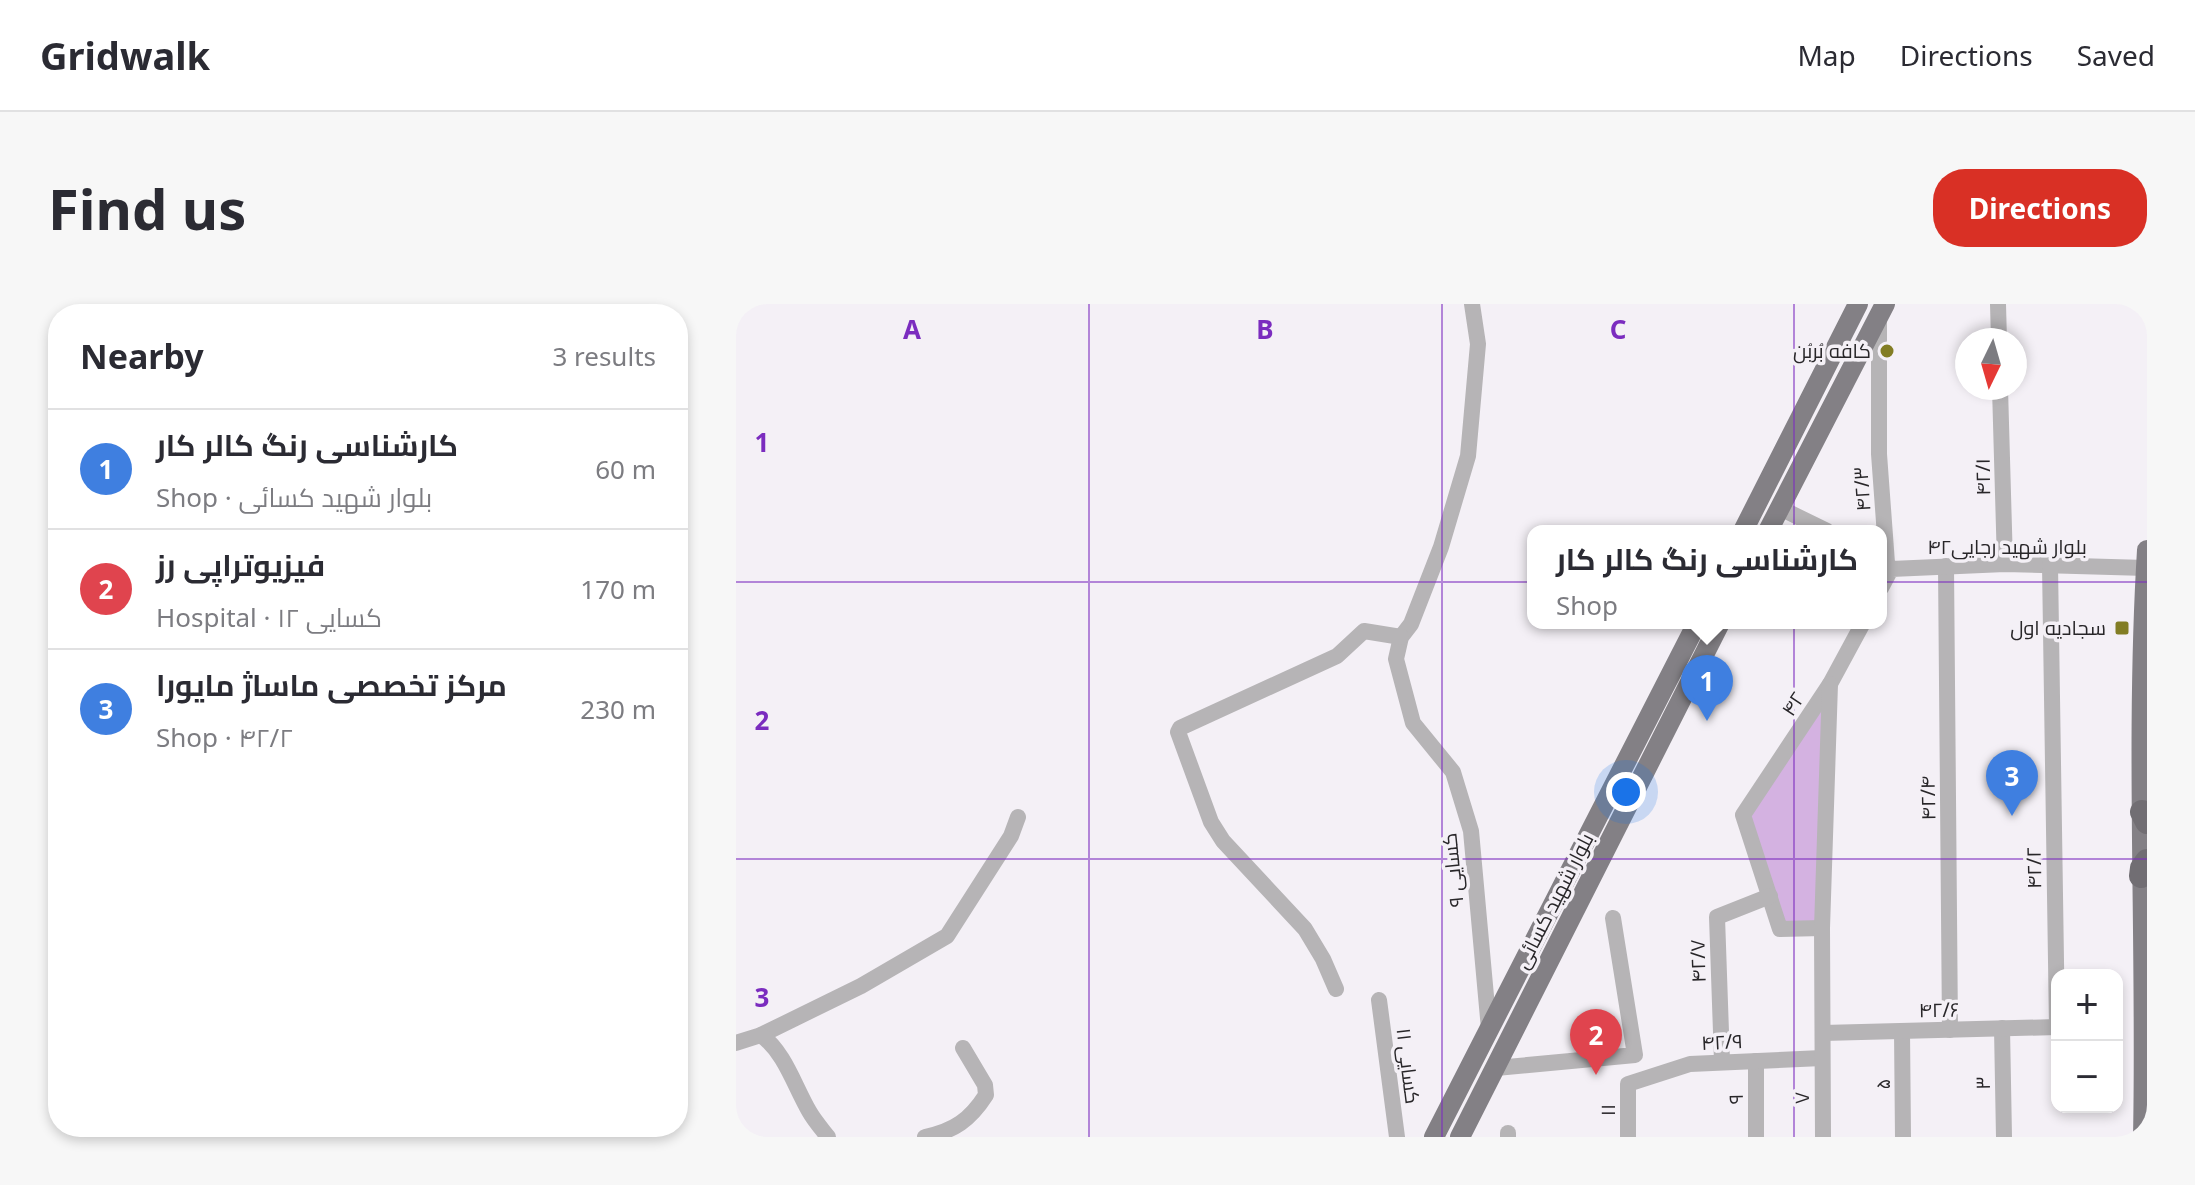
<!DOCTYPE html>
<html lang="en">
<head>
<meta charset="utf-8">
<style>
	body { margin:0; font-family:"Noto Sans",Cairo,sans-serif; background:#f7f7f7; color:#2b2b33 }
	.controls { position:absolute; right:24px; bottom:24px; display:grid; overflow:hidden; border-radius:16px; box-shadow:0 4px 12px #0003 }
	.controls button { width:72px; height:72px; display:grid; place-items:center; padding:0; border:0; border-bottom:2px solid #e1e1e2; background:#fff; color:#2b2b33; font:40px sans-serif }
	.compass { position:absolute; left:1219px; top:24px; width:72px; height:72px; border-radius:50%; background:#fff; box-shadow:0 4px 12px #0003; rotate:185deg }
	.you { position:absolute; left:890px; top:488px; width:28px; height:28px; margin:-20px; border:6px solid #fff; border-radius:50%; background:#1a73e8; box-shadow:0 0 0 12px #1a73e833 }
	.badge { display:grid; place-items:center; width:52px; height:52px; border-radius:50%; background:#d93025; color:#fff; font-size:26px; font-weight:700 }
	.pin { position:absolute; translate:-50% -66px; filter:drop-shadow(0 2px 4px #0008) }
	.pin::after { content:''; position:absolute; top:42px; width:28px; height:24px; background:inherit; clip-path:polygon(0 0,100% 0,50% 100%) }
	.popup { position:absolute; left:791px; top:221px; width:360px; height:104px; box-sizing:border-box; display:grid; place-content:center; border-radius:16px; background:#fff; filter:drop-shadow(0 2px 6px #0005); font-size:26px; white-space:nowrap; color:#7c7c81 }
	.popup b { font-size:30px; color:#2b2b33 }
	.popup::after { content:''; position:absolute; left:50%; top:100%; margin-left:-16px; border:16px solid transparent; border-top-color:#fff }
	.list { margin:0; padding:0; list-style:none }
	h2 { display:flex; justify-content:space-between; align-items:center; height:104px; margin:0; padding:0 32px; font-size:34px }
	h2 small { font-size:26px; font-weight:400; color:#7c7c81 }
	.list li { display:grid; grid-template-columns:52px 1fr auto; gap:24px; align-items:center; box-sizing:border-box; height:120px; padding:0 32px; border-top:2px solid #e1e1e2 }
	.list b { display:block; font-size:30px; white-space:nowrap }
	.list p { margin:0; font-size:26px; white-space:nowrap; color:#7c7c81 }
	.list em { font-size:26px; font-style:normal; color:#7c7c81 }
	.map { position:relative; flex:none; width:1411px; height:833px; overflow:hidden; border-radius:32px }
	header { display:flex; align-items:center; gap:48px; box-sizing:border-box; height:112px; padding:0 40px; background:#fff; border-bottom:2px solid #e1e1e2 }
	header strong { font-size:38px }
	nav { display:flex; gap:44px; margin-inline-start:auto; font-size:28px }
	.intro { display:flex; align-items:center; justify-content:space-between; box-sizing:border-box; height:192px; padding:0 48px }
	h1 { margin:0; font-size:56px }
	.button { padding:20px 36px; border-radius:32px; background:#d93025; color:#fff; font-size:28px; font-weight:700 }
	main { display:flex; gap:48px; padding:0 48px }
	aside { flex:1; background:#fff; border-radius:32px; box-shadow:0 4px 12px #0003 }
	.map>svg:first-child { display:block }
	.green { fill:#d4b2e1 }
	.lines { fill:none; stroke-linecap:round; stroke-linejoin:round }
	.minor { stroke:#b6b4b6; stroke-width:16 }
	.major { stroke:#838085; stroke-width:20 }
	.highway { stroke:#716e73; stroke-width:24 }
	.grid { fill:none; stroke:#7b2cbf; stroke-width:2; stroke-opacity:0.55 }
	.poi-dot { fill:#827d24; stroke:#f4f0f6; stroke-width:3 }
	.labels { text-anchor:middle; stroke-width:7; stroke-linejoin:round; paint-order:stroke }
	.poi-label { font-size:20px; fill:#282629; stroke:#f4f0f6; text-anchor:end }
	.street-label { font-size:20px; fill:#282629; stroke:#f4f0f6 }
	.grid-label { font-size:26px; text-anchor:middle; font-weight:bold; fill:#7b2cbf; stroke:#f4f0f6; stroke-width:7; stroke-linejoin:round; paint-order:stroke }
</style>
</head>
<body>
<header>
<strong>Gridwalk</strong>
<nav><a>Map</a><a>Directions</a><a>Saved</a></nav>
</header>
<div class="intro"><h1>Find us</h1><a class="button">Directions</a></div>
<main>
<aside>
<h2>Nearby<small>3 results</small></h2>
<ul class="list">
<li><span class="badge" style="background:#3f7fe0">1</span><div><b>کارشناسی رنگ کالر کار</b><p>Shop · بلوار شهید کسائی</p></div><em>60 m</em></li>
<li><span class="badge" style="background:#e0444e">2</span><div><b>فیزیوتراپی رز</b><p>Hospital · ۱۲ کسایی</p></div><em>170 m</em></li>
<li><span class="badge" style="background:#3f7fe0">3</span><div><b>مرکز تخصصی ماساژ مایورا</b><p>Shop · ۴۲/۲</p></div><em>230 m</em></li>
</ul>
</aside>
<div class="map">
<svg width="1411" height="833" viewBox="0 0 1411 833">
	<rect width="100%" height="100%" fill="#f4f0f6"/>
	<path class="green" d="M1086 404 1080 617 1049 620 1012 511Z"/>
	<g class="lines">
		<g class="minor">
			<path d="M736 0 742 40 732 152 705 243 675 320 665 333 660 355 677 419 717 468 735 527 753 725"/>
			<path d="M1262 0 1263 36"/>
			<path d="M1143 12V150L1151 259 1155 265"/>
			<path d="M1264 84 1269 260"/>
			<path d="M1044 204 1091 227"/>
			<path d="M1210 262 1214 726"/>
			<path d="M1145 284 1155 265 1269 260 1410 264"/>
			<path d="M1086 624 1044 625 1007 511 1094 380 1127 319"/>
			<path d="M600 685 587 655 569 625 487 537 475 518 442 428 444 424 601 352 628 327 665 333"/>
			<path d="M643 696 661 833"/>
			<path d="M1266 724 1268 833"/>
			<path d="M1166 727 1167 833"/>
			<path d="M1087 729 1321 723 1314 261"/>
			<path d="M25 731 125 682 211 632 275 532 282 513"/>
			<path d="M0 739 25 731C49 749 58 781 73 807 78 816 85 824 92 833"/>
			<path d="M986 757 981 613 1034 592"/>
			<path d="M1020 757V833"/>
			<path d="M760 764 899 751 877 614"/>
			<path d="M189 833C218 827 234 816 250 791L249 781 227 744"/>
			<path d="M772 833V829"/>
			<path d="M892 833V780L954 760 1086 754"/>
			<path d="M1087 833 1086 624 1094 380"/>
		</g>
		<g class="major">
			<path d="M1007 227 1122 0"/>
			<path d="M1032 227 1149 0"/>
			<path d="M698 833 961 319"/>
			<path d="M724 833 984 319"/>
			<path d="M1407 833C1411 637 1399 441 1411 246"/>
		</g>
		<g class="highway">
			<path d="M1406 508 1411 518"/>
			<path d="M1405 572 1406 564 1411 557"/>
		</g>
	</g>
	<path class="grid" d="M353 0V833M706 0V833M1058 0V833M0 278H1411M0 555H1411"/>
	<g class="poi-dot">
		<circle cx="1151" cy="47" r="8"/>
		<rect x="1378" y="316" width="16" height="16" rx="4"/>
	</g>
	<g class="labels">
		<g class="poi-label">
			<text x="1135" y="54">کافه بُربُن</text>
			<text x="1370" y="331">سجادیه اول</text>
		</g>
		<g class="street-label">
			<text transform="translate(1247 173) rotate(-91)" y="7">۴۲/۱</text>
			<text transform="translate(1126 185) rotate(-94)" y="7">۴۲/۳</text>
			<text x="1271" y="250">بلوار شهید رجایی۴۲</text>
			<text transform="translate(1057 400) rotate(-56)" y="7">۴۲</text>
			<text transform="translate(1192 494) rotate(-91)" y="7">۴۲/۴</text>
			<text transform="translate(1298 564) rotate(-91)" y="7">۴۲/۲</text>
			<text transform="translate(717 566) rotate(-96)" y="7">۹ کسایی</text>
			<text transform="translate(818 597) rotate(-63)" y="7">بلوار شهید کسائی</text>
			<text transform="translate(962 657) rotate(-92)" y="7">۴۲/۷</text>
			<text transform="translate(1203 706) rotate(-1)" y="7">۴۲/۶</text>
			<text transform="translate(986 738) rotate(-3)" y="7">۴۲/۹</text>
			<text transform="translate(672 762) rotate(83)" y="7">۱۱ کسایی</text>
			<text transform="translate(1247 779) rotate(-91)" y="7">۳</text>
			<text transform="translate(1147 780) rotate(-90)" y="7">۵</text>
			<text transform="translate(1066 794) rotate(-91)" y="7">۷</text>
			<text transform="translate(1000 795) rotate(-91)" y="7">۹</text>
			<text transform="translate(872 806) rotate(-90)" y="7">۱۱</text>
		</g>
	</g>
	<g class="grid-label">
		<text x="176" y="35">A</text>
		<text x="529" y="35">B</text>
		<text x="882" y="35">C</text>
		<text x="26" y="148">1</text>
		<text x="26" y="426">2</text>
		<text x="26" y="703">3</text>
	</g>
</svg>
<div class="controls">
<button>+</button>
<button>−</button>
</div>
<svg class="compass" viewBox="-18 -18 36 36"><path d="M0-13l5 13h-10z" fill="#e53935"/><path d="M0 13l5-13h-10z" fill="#7c7c81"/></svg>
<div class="you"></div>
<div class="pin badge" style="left:971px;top:417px;background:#3f7fe0">1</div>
<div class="popup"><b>کارشناسی رنگ کالر کار</b>Shop</div>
<div class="pin badge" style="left:860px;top:771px;background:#e0444e">2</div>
<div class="pin badge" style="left:1276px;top:512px;background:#3f7fe0">3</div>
</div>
</main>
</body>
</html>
